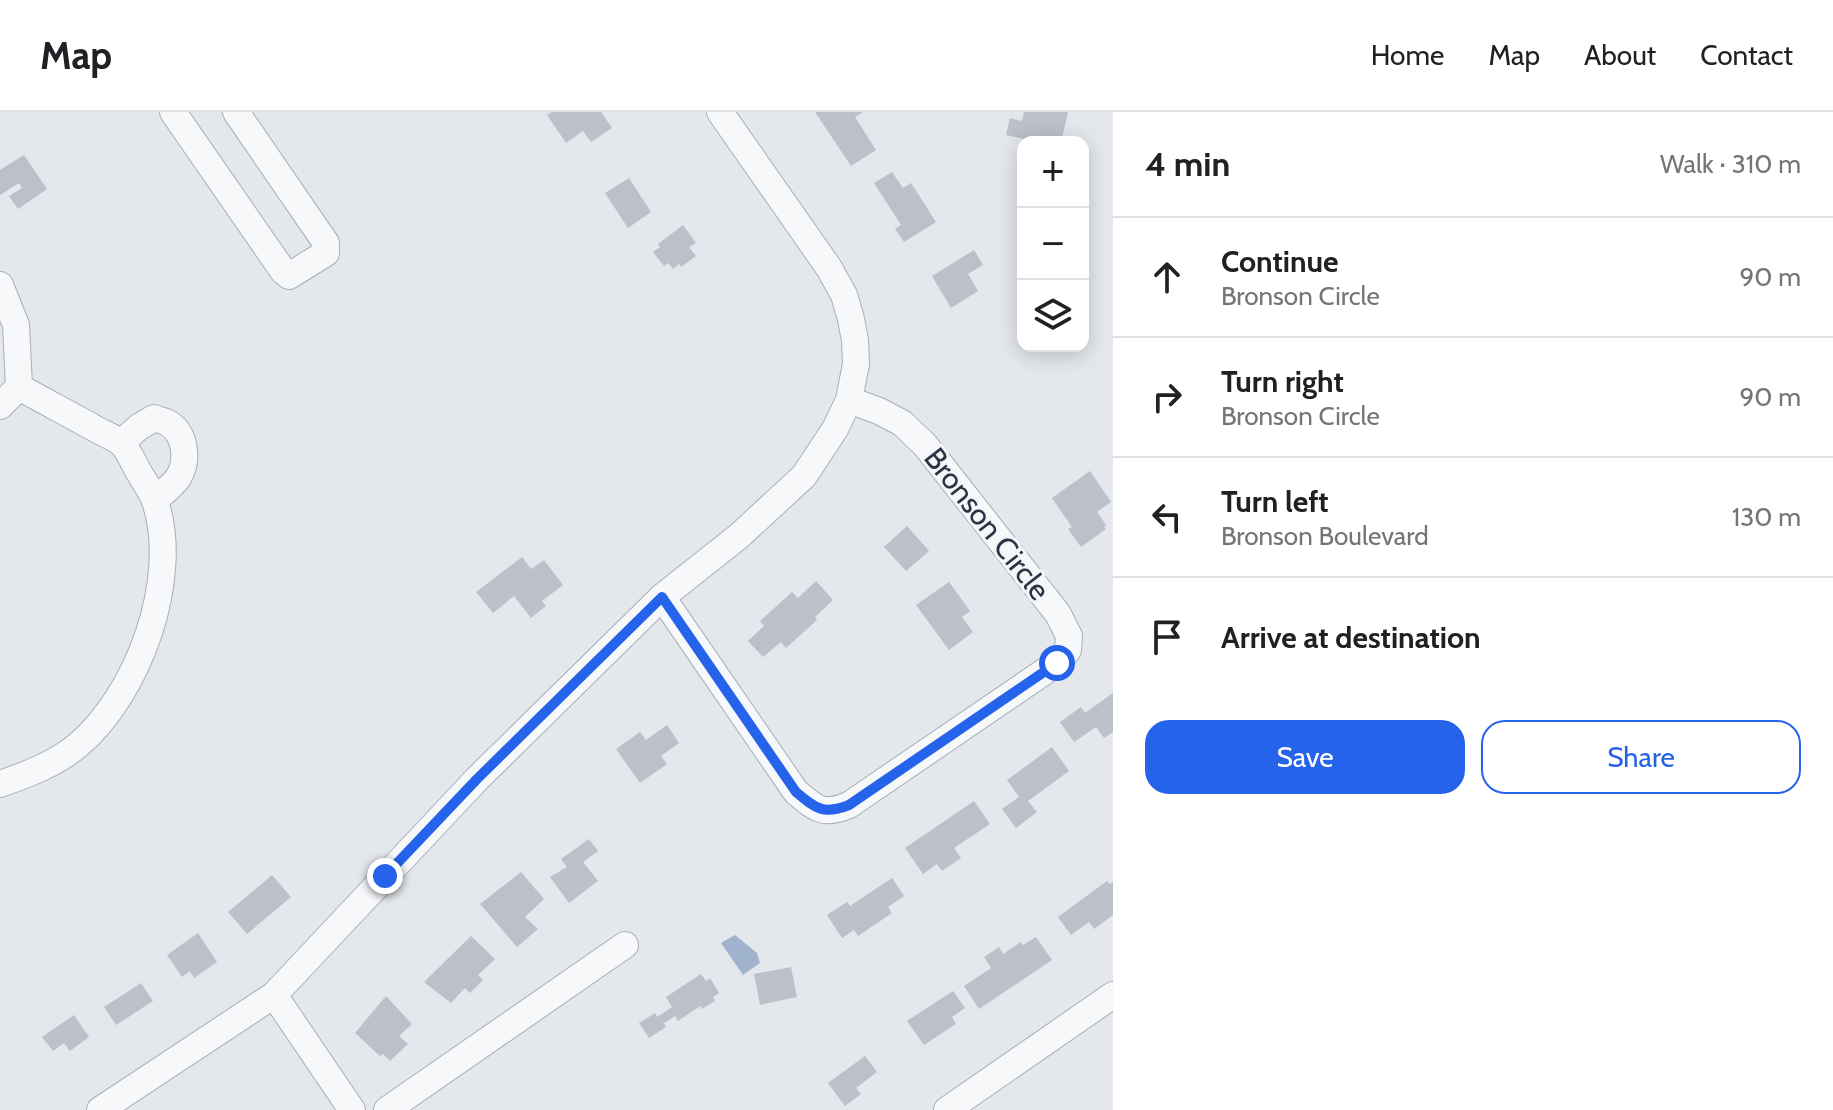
<!DOCTYPE html>
<html lang="en">
<head>
<meta charset="utf-8">
<style>
	body { margin:0; font-family:Cabin,sans-serif; background:#f2f2f2; color:#202124 }
	.controls { position:absolute; right:24px; top:24px; display:grid; overflow:hidden; border-radius:16px; box-shadow:0 4px 20px #0003 }
	.controls button { width:72px; height:72px; display:grid; place-items:center; padding:0; border:0; border-bottom:2px solid #e0e0e0; background:#fff; color:#202124; font:40px sans-serif }
	.stop { position:absolute; width:24px; height:24px; margin:-18px; border:6px solid #2563eb; border-radius:50%; background:#fff }
	.stop.end { background:#2563eb; border-color:#fff; box-shadow:0 2px 8px #0008 }
	.list { margin:0; padding:0; list-style:none }
	h2 { display:flex; justify-content:space-between; align-items:center; height:104px; margin:0; padding:0 32px; font-size:34px }
	h2 small { font-size:26px; font-weight:400; color:#757577 }
	.list li { display:grid; grid-template-columns:52px 1fr auto; gap:24px; align-items:center; box-sizing:border-box; height:120px; padding:0 32px; border-top:2px solid #e0e0e0 }
	.list b { display:block; font-size:30px; white-space:nowrap }
	.list p { margin:0; font-size:26px; white-space:nowrap; color:#757577 }
	.list em { font-size:26px; font-style:normal; color:#757577 }
	.actions { display:flex; gap:16px; padding:24px 32px }
	.actions a { flex:1; padding:18px 0; border:2px solid #2563eb; border-radius:24px; text-align:center; font-size:28px; color:#2563eb }
	.actions .main { background:#2563eb; color:#fff }
	.icon { flex:none; width:44px; height:44px; fill:none; stroke:currentColor; stroke-width:2; stroke-linecap:round; stroke-linejoin:round }
	.map { position:relative; flex:none; width:1113px; height:998px; overflow:hidden }
	header { display:flex; align-items:center; gap:48px; box-sizing:border-box; height:112px; padding:0 40px; background:#fff; border-bottom:2px solid #e0e0e0 }
	header strong { font-size:38px }
	nav { display:flex; gap:44px; margin-inline-start:auto; font-size:28px }
	main { display:flex }
	aside { flex:1; background:#fff }
	.map>svg:first-child { display:block }
	.water { fill:#9fb4cc }
	.building { fill:#bbc0ca }
	.lines { fill:none; stroke-linecap:round; stroke-linejoin:round }
	.minor-casing { stroke:#a9aeb7; stroke-width:28 }
	.minor { stroke:#f7f8fa; stroke-width:26 }
	.route { stroke:#2563eb; stroke-width:10 }
	.labels { text-anchor:middle; stroke-width:6; stroke-linejoin:round; paint-order:stroke }
	.street-label { font-size:30px; fill:#2b3445; stroke:#f4f6f9 }
</style>
</head>
<body>
<header>
<strong>Map</strong>
<nav><a>Home</a><a>Map</a><a>About</a><a>Contact</a></nav>
</header>
<main>
<div class="map">
<svg width="1113" height="998" viewBox="0 0 1113 998">
	<rect width="100%" height="100%" fill="#e4e7ec"/>
	<path class="water" d="M735 823 757 841 760 851 743 863 721 831Z"/>
	<g class="building">
		<path d="M552 0H601L612 16 591 30 583 19 566 31 547 3Z"/>
		<path d="M815 0H863L855 5 876 38 851 54Z"/>
		<path d="M1024 0H1068L1061 30H1036L1006 23 1010 6 1022 9Z"/>
		<path d="M24 43 47 77 18 97 9 84 22 76 19 71 0 83V58Z"/>
		<path d="M892 60 903 76 911 71 936 110 904 130 895 117 901 113 874 71Z"/>
		<path d="M629 66 651 100 628 116 605 81Z"/>
		<path d="M683 113 696 131 689 135 696 144 681 155 679 152 673 157 668 151 664 154 653 140 660 135 658 132Z"/>
		<path d="M974 138 983 153 968 162 978 179 951 196 932 164Z"/>
		<path d="M1090 359 1111 390 1097 400 1106 413 1104 415 1106 417 1081 435 1068 417 1072 415 1052 386Z"/>
		<path d="M907 414 929 439 906 459 884 435Z"/>
		<path d="M522 445 531 457 544 448 563 473 542 489 546 494 531 506 514 484 493 501 476 480Z"/>
		<path d="M816 469 833 488 815 505 817 508 786 536 781 530 763 545 748 529 764 514 760 509 792 480 798 486Z"/>
		<path d="M949 470 970 499 962 505 973 520 949 538 916 493Z"/>
		<path d="M1113 581V620L1104 626 1096 615 1074 630 1060 610 1081 595 1085 601Z"/>
		<path d="M667 613 679 631 661 644 667 652 640 671 616 637 640 620 646 628Z"/>
		<path d="M1052 635 1069 659 1028 689 1037 700 1016 716 1002 697 1019 685 1007 668Z"/>
		<path d="M974 689 990 712 954 736 961 746 942 759 937 752 923 762 905 736Z"/>
		<path d="M589 727 598 739 583 750 598 769 569 791 550 765 567 755 561 747Z"/>
		<path d="M521 760 544 787 525 805 538 817 517 835 480 792Z"/>
		<path d="M272 763 291 785 247 822 228 800Z"/>
		<path d="M892 766 904 784 888 795 892 801 858 824 854 818 842 826 827 803 847 790 850 794Z"/>
		<path d="M1107 769 1110 772 1113 770V803L1094 817 1089 810 1071 823 1058 805Z"/>
		<path d="M198 821 217 850 194 866 190 859 182 865 167 843Z"/>
		<path d="M471 824 495 847 478 863 483 868 470 881 465 876 451 891 424 870Z"/>
		<path d="M1036 825 1052 848 979 897 964 874 991 856 984 845 999 835 1003 842 1021 830 1023 833Z"/>
		<path d="M791 855 797 885 760 893 754 862Z"/>
		<path d="M701 862 706 869 710 866 719 881 713 885 715 889 702 897 700 894 678 909 675 904 664 911 666 915 649 926 639 911 655 901 657 905 672 895 666 885Z"/>
		<path d="M141 871 153 889 116 913 104 895Z"/>
		<path d="M953 879 965 896 952 905 956 912 924 933 907 909Z"/>
		<path d="M386 884 412 912 399 924 408 932 390 949 383 942 380 944 355 921Z"/>
		<path d="M74 903 89 925 70 939 64 931 53 939 42 925Z"/>
		<path d="M865 944 877 960 856 976 861 982 845 994 828 971Z"/>
	</g>
	<g class="lines">
		<defs>
			<g id="minor">
				<path d="M173 0 283 159 289 164 326 141V131L236 0"/>
				<path d="M0 173 16 213 19 275"/>
				<path d="M0 294 19 275"/>
				<path d="M121 331 139 315 154 306C158 308 162 308 166 310 186 320 189 348 178 366 172 374 163 381 155 388"/>
				<path d="M662 485 796 680C816 697 823 704 849 693L1057 551 1068 538 1069 524 1058 502 925 333 902 311 879 299 849 288"/>
				<path d="M0 672C26 663 55 652 77 634 138 583 181 467 155 389 152 380 145 371 140 362 134 353 129 338 121 331 114 325 102 321 94 316 69 302 44 289 19 275"/>
				<path d="M274 883 352 998"/>
				<path d="M100 998 274 883 477 667 662 485 739 424 804 364 835 317 849 288 856 252 855 228 851 207 844 183 829 156 720 0"/>
				<path d="M387 998 625 833"/>
				<path d="M947 998 1113 883"/>
			</g>
		</defs>
		<use href="#minor" class="minor-casing"/>
		<use href="#minor" class="minor"/>
	</g>
	<g class="lines">
		<path class="route" d="M385 764 477 667 662 485 796 680C816 697 824 703 849 693L1057 551"/>
	</g>
	<g class="labels">
		<g class="street-label">
			<text transform="translate(987 412) rotate(52)" y="10">Bronson Circle</text>
		</g>
	</g>
</svg>
<div class="controls">
<button>+</button>
<button>−</button>
<button><svg class="icon" aria-label="layers" viewBox="0 0 24 24"><path d="M12 4l9 5-9 5-9-5zM3 14l9 5 9-5"/></svg></button>
</div>
<div class="stop" style="left:1057px;top:551px"></div>
<div class="stop end" style="left:385px;top:764px"></div>
</div>
<aside>
<h2>4 min<small>Walk · 310 m</small></h2>
<ul class="list">
<li><svg class="icon" aria-label="ahead" viewBox="0 0 24 24"><path d="M12 20V5M6 11l6-6 6 6"/></svg><div><b>Continue</b><p>Bronson Circle</p></div><em>90 m</em></li>
<li><svg class="icon" aria-label="right" viewBox="0 0 24 24"><path d="M7 20v-9h11M14 6l5 5-5 5"/></svg><div><b>Turn right</b><p>Bronson Circle</p></div><em>90 m</em></li>
<li><svg class="icon" aria-label="left" viewBox="0 0 24 24"><path d="M17 20v-9H6M10 6l-5 5 5 5"/></svg><div><b>Turn left</b><p>Bronson Boulevard</p></div><em>130 m</em></li>
<li><svg class="icon" aria-label="arrive" viewBox="0 0 24 24"><path d="M6 21V4h12l-3 4 3 4H6"/></svg><div><b>Arrive at destination</b></div></li>
</ul>
<div class="actions"><a class="main">Save</a><a>Share</a></div>
</aside>
</main>
</body>
</html>
